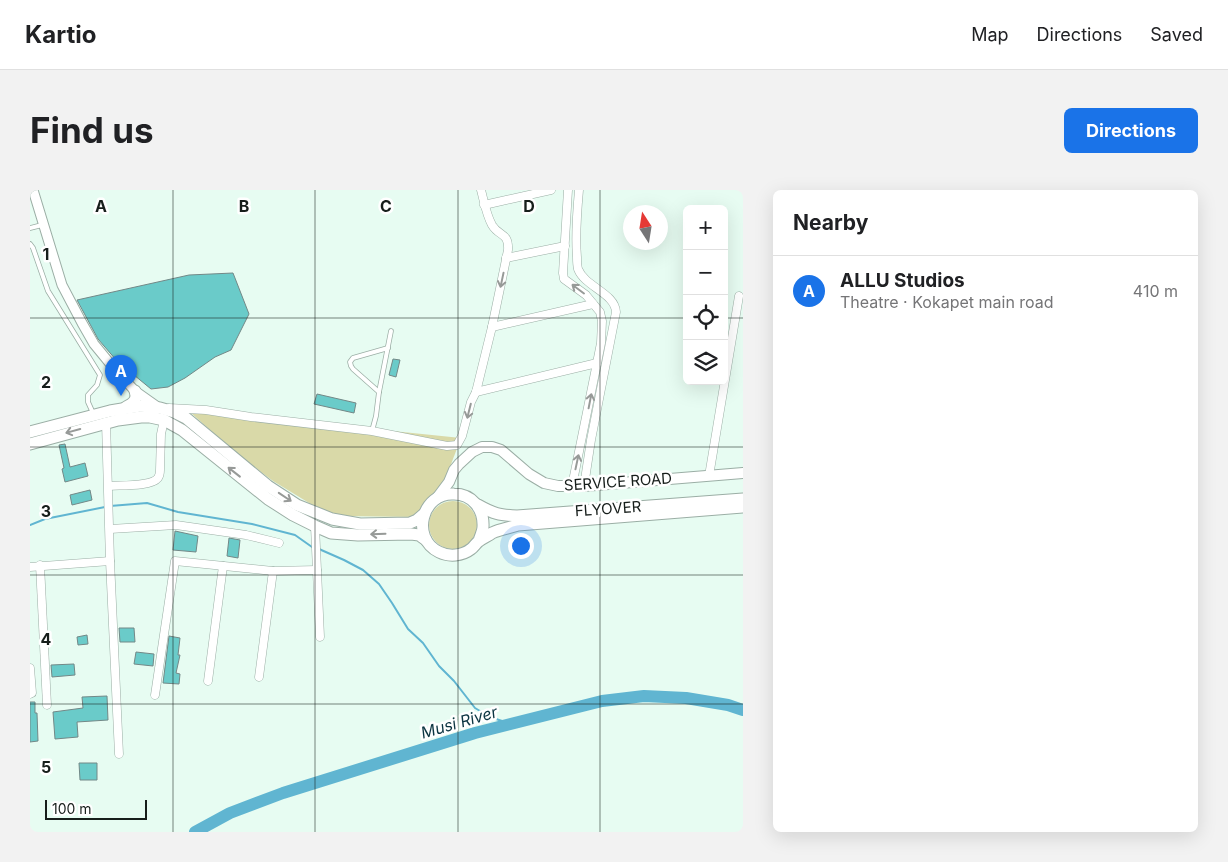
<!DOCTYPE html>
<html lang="en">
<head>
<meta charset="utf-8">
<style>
	body { margin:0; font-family:Inter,sans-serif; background:#f2f2f2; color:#202124 }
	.controls { position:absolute; right:15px; top:15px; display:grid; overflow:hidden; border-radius:8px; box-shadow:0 5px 20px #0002 }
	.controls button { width:45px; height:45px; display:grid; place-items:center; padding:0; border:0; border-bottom:1px solid #e0e0e0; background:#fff; color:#202124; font:25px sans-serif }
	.compass { position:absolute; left:593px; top:15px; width:45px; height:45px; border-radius:50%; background:#fff; box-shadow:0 5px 20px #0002; rotate:348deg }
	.scale { position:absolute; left:15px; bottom:12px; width:102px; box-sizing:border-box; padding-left:5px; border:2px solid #171e1b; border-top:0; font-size:14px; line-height:18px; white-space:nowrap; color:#171e1b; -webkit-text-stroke:4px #fff; paint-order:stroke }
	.you { position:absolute; left:490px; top:355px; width:18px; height:18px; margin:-12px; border:4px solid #fff; border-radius:50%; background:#1a73e8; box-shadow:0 0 0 8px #1a73e833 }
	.badge { display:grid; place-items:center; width:32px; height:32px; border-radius:50%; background:#1a73e8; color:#fff; font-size:16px; font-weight:700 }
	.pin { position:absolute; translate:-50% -41px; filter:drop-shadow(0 1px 2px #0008) }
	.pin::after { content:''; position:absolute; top:26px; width:18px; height:15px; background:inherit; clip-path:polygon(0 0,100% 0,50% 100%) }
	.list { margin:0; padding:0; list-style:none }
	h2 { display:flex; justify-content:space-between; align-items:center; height:65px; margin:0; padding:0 20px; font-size:21px }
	h2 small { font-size:16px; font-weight:400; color:#757577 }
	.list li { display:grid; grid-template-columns:32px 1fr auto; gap:15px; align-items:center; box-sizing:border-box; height:70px; padding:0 20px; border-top:1px solid #e0e0e0 }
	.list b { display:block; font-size:19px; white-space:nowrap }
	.list p { margin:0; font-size:16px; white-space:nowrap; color:#757577 }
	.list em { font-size:16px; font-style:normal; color:#757577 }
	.icon { flex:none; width:28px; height:28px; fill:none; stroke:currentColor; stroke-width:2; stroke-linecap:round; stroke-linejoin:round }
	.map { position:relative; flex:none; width:713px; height:642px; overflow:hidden; border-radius:8px }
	header { display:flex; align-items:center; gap:30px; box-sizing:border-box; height:70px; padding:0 25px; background:#fff; border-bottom:1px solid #e0e0e0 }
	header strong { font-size:24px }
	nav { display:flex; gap:28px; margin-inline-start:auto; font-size:18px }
	.intro { display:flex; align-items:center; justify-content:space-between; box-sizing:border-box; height:120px; padding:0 30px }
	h1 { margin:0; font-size:35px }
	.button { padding:12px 22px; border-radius:8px; background:#1a73e8; color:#fff; font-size:18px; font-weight:700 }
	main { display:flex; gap:30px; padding:0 30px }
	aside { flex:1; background:#fff; border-radius:8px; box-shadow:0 5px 20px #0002 }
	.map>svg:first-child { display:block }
	.green { fill:#d9d9a8 }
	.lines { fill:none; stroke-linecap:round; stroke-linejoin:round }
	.stream { stroke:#60b5d1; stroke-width:2 }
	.river { stroke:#60b5d1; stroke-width:12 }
	.building { fill:#6acbc9; stroke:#738887 }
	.service-casing { stroke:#9baea5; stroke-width:5.5 }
	.minor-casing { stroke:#9baea5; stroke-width:9 }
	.tertiary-casing { stroke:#9baea5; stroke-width:11 }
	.secondary-casing { stroke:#9baea5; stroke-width:12 }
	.primary-casing { stroke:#9baea5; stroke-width:13 }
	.service { stroke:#fff; stroke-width:4 }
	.minor { stroke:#fff; stroke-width:8 }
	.tertiary { stroke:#fff; stroke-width:9 }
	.secondary { stroke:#fff; stroke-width:10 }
	.primary { stroke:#fff; stroke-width:11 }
	.oneway { stroke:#979a98 }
	.grid { fill:none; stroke:#171e1b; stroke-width:1; stroke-opacity:0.55 }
	.labels { text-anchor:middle; stroke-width:5; stroke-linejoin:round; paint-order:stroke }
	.street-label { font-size:15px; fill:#171e1b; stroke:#fff }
	.water-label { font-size:16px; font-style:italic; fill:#0d3542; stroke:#fff }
	.grid-label { font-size:16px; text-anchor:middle; font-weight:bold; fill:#171e1b; stroke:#fff; stroke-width:5; stroke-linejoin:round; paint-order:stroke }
</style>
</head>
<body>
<header>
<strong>Kartio</strong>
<nav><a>Map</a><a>Directions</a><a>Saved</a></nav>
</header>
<div class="intro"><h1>Find us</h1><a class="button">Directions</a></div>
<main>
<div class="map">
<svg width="713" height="642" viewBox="0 0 713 642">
	<rect width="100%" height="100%" fill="#e7fcf2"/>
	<g class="green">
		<path d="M177 222 431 248 412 298 386 327 308 326 284 316 243 291 207 264 161 223Z"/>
		<circle cx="423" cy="335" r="24"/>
	</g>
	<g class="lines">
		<g class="stream">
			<path d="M80 316 117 313 148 322 222 334 265 345 282 357"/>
			<path d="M0 335 15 329 75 317"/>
			<path d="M289 359 314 370 333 380 349 394 362 413 378 439 393 453 409 476 424 491 445 518 460 527 481 534"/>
		</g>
		<path class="river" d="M165 642 200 623 253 603 445 543 572 511 614 506 656 508 698 515 713 520"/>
	</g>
	<g class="building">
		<path d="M203 83 219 124 201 160 185 167 155 188 138 197 121 199 87 171 68 149 47 110 159 85Z"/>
		<path d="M363 169 370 170 366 187 359 185Z"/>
		<path d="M287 204 326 213 324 223 284 214Z"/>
		<path d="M35 254 40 277 55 273 58 286 35 292 32 279 34 278 29 255Z"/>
		<path d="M60 300 62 310 42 315 40 305Z"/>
		<path d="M145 341 168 346 166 362 143 360Z"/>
		<path d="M199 348 210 350 208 368 197 366Z"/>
		<path d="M89 438H104L105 452H90Z"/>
		<path d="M57 445 58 454 48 455 47 447Z"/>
		<path d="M139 446 150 448 148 465H150L146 483 150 484 149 494 133 493Z"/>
		<path d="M106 462 124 464 123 476 104 474Z"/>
		<path d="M44 474 45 485 22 487 21 475Z"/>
		<path d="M77 506 78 530 47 532 48 547 25 549 23 522 53 518 52 507Z"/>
		<path d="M0 512H5V523H7L8 551 0 552Z"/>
		<path d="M49 573H67V590H50Z"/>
	</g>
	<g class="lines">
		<defs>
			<g id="service">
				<path d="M0 38 12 35"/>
				<path d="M0 54 3 58 18 101 70 185 67 195 58 205V212L63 223"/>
				<path d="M349 202 323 179 321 176 320 172 323 168 358 158"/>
				<path d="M342 241 346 226 349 202 361 141"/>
			</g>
			<g id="minor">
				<path d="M538 0 533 83 534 89 556 105 570 122 572 131 571 153 567 173 542 296"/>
				<path d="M549 0C547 22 545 45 547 67 547 71 547 75 548 79 555 97 585 103 586 122L561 250 554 296"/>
				<path d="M454 15 521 0"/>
				<path d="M476 68 535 56"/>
				<path d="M462 137 563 114"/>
				<path d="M446 202 567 173"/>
				<path d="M139 218 176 220 221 227 342 241 417 256 427 255 432 246 441 212 446 202 462 137 478 60C479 42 469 47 462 35 456 24 454 11 451 0"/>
				<path d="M76 232 80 371 89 564"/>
				<path d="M679 286 709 106"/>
				<path d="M79 296C90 295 121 297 128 288 130 285 130 283 130 280L131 244 134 230"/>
				<path d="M285 336 290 447"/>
				<path d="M80 339 146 335 216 345 249 353"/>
				<path d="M10 375 17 515"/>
				<path d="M0 377 80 371"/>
				<path d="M0 478 2 503 0 504"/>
				<path d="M229 487 243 381"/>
				<path d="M178 491 193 376"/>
				<path d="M125 505 145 371 243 381 287 380"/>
			</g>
			<path id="tertiary" d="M3 0 32 95 52 133 64 154 82 176 105 201 129 218"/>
			<path id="secondary" d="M407 308 419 292 424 280 429 274 442 262 452 257H462L471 260 499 284 514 293 528 296H554L713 283"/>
			<g id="primary">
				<path d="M96 217C104 213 108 209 105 201"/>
				<path d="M0 242 80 221 110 216 130 218 144 222 156 228 238 296 267 315 302 329 330 334 380 333 387 330 394 324"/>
				<path d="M0 254 88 230 111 227H120L134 230 152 240 238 309 263 325 285 336 301 343 328 345 381 344 389 345 396 350"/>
				<path d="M448 315C464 324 469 325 487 326L713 309"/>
				<path d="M449 351C450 346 453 342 453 337 454 319 442 304 424 304 392 302 380 348 409 362 419 367 432 366 441 359 444 357 446 353 449 351 453 348 458 346 462 343 470 339 479 338 488 335L713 317"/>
			</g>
		</defs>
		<use href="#service" class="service-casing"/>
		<use href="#minor" class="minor-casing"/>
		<use href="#tertiary" class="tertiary-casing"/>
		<use href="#secondary" class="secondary-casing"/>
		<use href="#primary" class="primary-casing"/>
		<use href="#service" class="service"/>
		<use href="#minor" class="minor"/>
		<use href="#tertiary" class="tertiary"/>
		<use href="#secondary" class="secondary"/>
		<use href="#primary" class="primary"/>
	</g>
	<defs><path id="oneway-shaft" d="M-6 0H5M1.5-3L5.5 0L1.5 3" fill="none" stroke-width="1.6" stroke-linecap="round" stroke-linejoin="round" transform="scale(1.25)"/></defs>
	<g class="oneway">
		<use href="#oneway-shaft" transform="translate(472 90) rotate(102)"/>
		<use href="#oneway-shaft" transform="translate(548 99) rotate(-143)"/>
		<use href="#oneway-shaft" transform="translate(560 211) rotate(-79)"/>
		<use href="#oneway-shaft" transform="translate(439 221) rotate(104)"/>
		<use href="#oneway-shaft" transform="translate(43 241) rotate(165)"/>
		<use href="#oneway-shaft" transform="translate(547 272) rotate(-78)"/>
		<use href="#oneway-shaft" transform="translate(204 282) rotate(-142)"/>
		<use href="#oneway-shaft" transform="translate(255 307) rotate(34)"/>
		<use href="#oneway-shaft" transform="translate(348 344) rotate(178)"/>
	</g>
	<path class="grid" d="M143 0V642M285 0V642M428 0V642M570 0V642M0 128H657M694 128H713M0 257H713M0 385H713M0 514H713"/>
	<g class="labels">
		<g class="street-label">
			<text transform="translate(588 292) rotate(-4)" y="5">SERVICE ROAD</text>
			<text transform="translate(578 319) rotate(-4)" y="5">FLYOVER</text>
		</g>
		<g class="water-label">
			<text transform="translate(429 532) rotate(-16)" y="6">Musi River</text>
		</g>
	</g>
	<g class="grid-label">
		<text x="71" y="22">A</text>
		<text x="214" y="22">B</text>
		<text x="356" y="22">C</text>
		<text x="499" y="22">D</text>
		<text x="16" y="70">1</text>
		<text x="16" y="198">2</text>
		<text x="16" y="327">3</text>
		<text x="16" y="455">4</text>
		<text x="16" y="583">5</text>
	</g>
</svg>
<div class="controls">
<button>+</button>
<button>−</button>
<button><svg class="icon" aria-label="locate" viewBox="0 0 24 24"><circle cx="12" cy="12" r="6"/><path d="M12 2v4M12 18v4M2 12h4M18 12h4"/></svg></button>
<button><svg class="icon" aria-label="layers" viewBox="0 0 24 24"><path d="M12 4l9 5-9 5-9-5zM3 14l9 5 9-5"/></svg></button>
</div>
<svg class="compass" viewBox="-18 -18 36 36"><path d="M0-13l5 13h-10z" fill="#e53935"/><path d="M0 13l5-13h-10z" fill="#757577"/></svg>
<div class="scale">100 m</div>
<div class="you"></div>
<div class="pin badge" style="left:91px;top:206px">A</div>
</div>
<aside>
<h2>Nearby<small></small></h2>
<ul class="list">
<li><span class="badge">A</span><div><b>ALLU Studios</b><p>Theatre · Kokapet main road</p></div><em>410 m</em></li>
</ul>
</aside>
</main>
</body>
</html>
